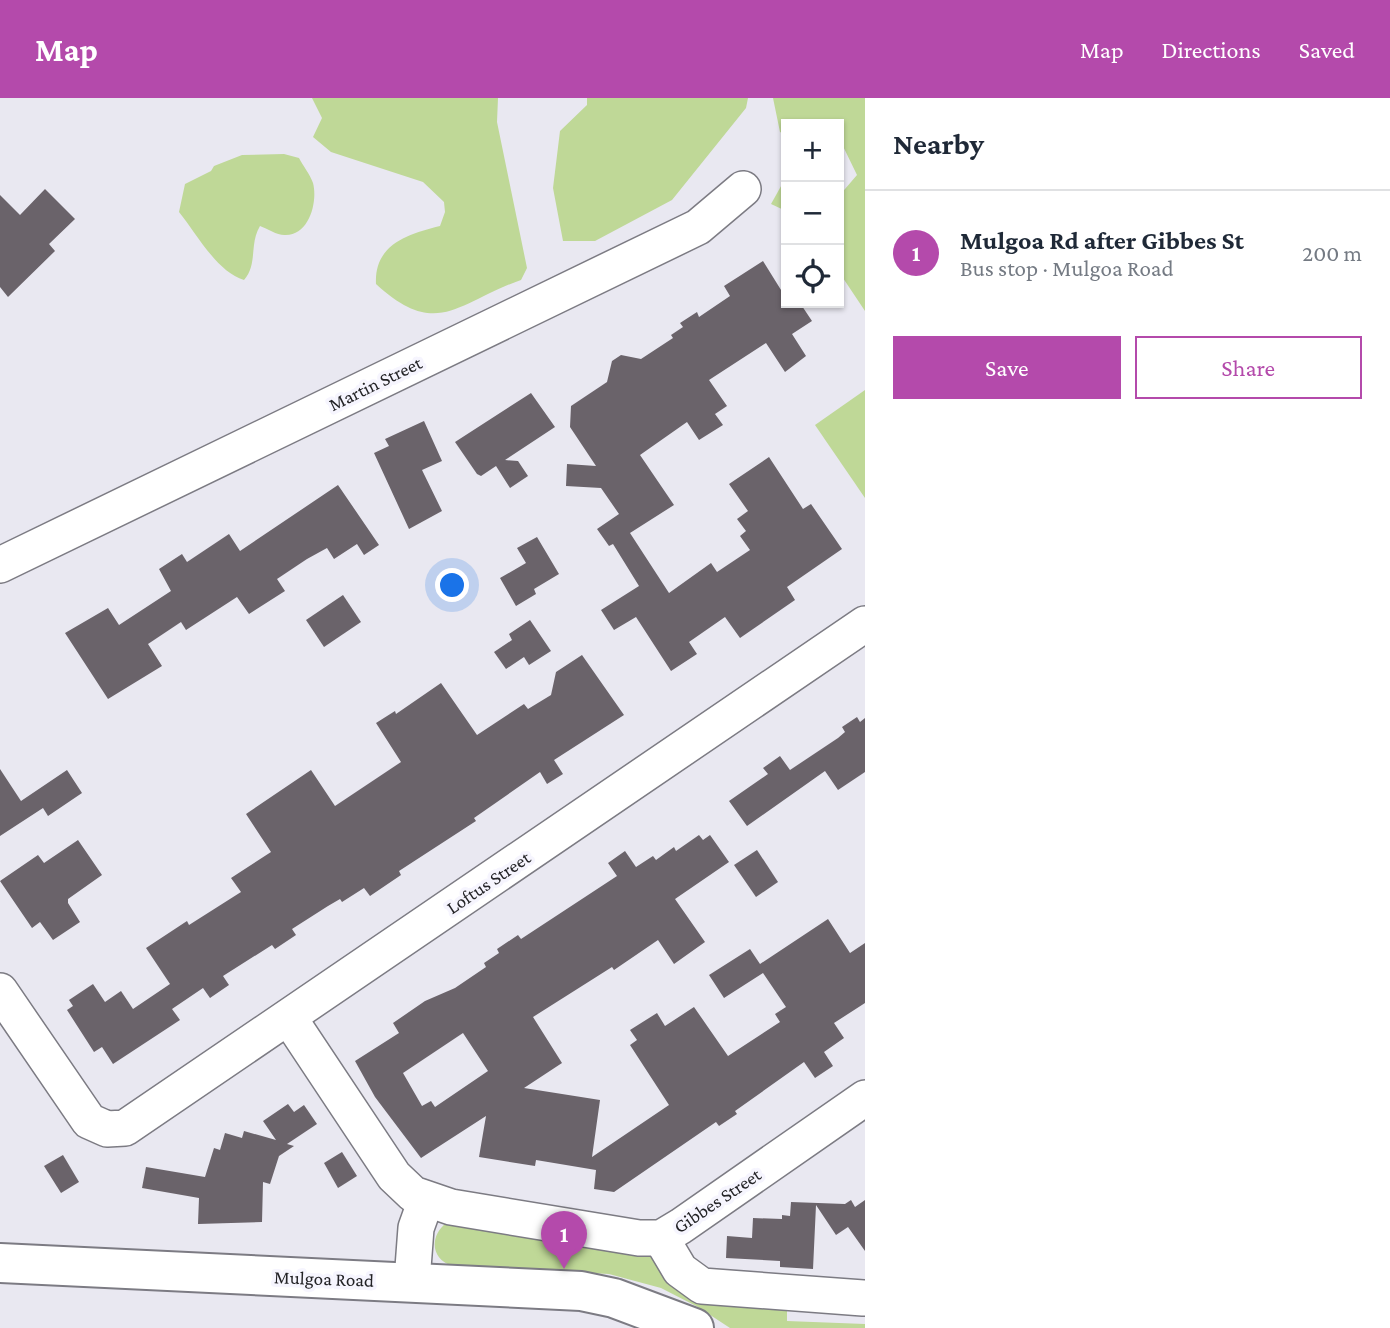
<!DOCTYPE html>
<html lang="en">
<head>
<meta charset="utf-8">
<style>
	body { margin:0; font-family:"Crimson Pro",serif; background:#f6f6f7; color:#1f2937 }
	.controls { position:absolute; right:21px; top:21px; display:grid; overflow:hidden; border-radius:0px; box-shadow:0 2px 5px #0004 }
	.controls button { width:63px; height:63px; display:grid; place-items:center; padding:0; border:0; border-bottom:2px solid #e0e1e3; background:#fff; color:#1f2937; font:35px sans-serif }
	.you { position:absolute; left:453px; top:488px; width:24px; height:24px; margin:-18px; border:5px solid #fff; border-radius:50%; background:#1a73e8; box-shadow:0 0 0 10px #1a73e833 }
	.badge { display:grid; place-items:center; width:46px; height:46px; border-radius:50%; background:#b44aab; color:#fff; font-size:23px; font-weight:700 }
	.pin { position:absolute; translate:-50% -58px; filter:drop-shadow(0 2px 4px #0008) }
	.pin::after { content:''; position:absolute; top:37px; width:24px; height:21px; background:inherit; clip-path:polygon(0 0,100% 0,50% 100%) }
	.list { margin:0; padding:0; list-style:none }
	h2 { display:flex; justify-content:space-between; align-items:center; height:91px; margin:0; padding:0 28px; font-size:30px }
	h2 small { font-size:23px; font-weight:400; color:#747a83 }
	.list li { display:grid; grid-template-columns:46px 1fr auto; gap:21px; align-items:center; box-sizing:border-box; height:126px; padding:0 28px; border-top:2px solid #e0e1e3 }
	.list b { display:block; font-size:26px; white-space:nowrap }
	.list p { margin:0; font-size:23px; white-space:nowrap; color:#747a83 }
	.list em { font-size:23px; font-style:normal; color:#747a83 }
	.actions { display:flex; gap:14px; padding:21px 28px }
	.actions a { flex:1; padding:16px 0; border:2px solid #b44aab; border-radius:0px; text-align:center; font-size:24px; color:#b44aab }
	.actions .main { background:#b44aab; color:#fff }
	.icon { flex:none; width:38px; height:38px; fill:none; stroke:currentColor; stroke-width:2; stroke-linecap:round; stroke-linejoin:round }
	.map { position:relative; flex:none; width:865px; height:1230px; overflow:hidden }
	header { display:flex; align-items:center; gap:42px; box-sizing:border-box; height:98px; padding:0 35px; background:#b44aab; color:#fff }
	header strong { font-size:33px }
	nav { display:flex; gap:38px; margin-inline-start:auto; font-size:24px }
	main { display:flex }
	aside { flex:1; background:#fff }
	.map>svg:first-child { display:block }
	.green { fill:#bfd897 }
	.building { fill:#6a636a; fill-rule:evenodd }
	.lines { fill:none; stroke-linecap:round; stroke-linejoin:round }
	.minor-casing { stroke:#7c7b83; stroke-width:38 }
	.major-casing { stroke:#7c7b83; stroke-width:42 }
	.minor { stroke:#fff; stroke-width:35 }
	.major { stroke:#fff; stroke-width:38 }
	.labels { text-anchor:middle; stroke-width:7; stroke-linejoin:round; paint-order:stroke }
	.street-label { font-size:19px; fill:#232326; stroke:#f6f5fe }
</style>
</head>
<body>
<header>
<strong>Map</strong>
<nav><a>Map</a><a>Directions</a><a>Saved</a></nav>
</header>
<main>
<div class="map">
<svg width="865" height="1230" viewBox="0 0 865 1230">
	<rect width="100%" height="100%" fill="#e9e8f1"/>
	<g class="green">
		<path d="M312 0H498L497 24 527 170 521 182C459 203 438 243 376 186 374 147 407 136 440 128L445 114 444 104 423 84 331 54 313 39 322 20Z"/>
		<path d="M587 0H748L746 10 672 102 595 143H563L553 90 560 33 587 7Z"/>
		<path d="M773 0H865V213L839 174V98L857 77 839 40V26H786V37L780 34Z"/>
		<path d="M284 56 299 60C303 68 310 76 313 85 318 104 309 137 286 137 278 138 268 131 260 128 249 146 258 166 244 182 217 174 196 135 179 114L185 86 211 73 214 68 242 57Z"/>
		<path d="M785 81H786V113L771 106Z"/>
		<path d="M865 292V400L815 327Z"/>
		<path d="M446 1125 649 1155 787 1204V1223L865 1226V1230H730L698 1209 661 1190 609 1176 453 1168C431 1162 429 1139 446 1125Z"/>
	</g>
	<g class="building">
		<path d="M45 91 75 121 49 146 55 153 8 199 0 189V97L20 117Z"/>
		<path d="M763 163 786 200V205H800L812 223 792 236 806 258 785 274 766 245 709 282 727 308 715 316 723 327 699 342 687 324 640 357 674 407 630 435 669 495 711 465 717 474 750 452 740 438 746 433 737 421 748 413 729 386 769 359 803 411 811 406 842 451 787 489 795 502 740 540 725 519 689 544 697 556 671 573 636 519 614 532 601 512 639 488 613 446 609 448 597 431 619 416 601 390 566 388 567 366 596 368 570 329 571 308 607 284 612 263 621 257 641 261 673 240 671 237 683 229 680 225 697 214 699 219 730 198 724 188Z"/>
		<path d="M531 295 555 329 505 362 518 363 528 378 510 390 496 368 481 378 477 376 455 344Z"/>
		<path d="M424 323 442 363 422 372 442 413 409 431 374 355 389 348 385 341Z"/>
		<path d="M338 387 379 447 364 457 357 446 334 461 327 450 307 461 277 481 285 493 249 516 237 499 186 532 181 524 148 546 162 568 108 601 65 535 108 510 119 527 171 493 159 471 182 456 187 464 229 436 240 453Z"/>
		<path d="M537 439 559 476 534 491 536 496 516 508 500 480 526 465 517 450Z"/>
		<path d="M343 497 361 524 324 549 306 522Z"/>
		<path d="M530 522 551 553 529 567 524 559 506 571 494 554 512 542 509 536Z"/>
		<path d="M582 557 624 617 554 662 563 676 547 686 540 674 474 720 476 723 399 773 401 777 370 798 364 790 342 804 340 801 328 808 292 831 296 837 275 851 272 847 223 878 229 887 210 900 203 890 172 911 180 922 113 966 102 949 94 954 67 912 73 908 69 902 93 886 105 904 121 893 133 911 170 886 146 850 187 823 189 827 241 794 231 780 271 754 246 716 311 672 335 708 401 664 376 625 395 613 396 616 441 585 477 637 524 606 528 611 551 597 556 574Z"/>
		<path d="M857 619 860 624 865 620V674L838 692 825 673 747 728 729 703 768 676 763 670 780 658 790 672 838 640 845 634 842 629Z"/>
		<path d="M0 671 21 703 67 672 82 695 48 718 43 710 0 738Z"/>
		<path d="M699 737 703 742 710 737 729 764 675 801 705 844 674 866 658 842 614 872 612 869 533 919 562 965 524 990 600 1002 592 1059 669 1007 630 947 637 942 630 932 657 915 665 928 694 909 728 958 780 924 775 916 786 909 763 875 724 900 709 877 750 851 760 866 828 821 850 855 865 845V905L834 925 844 940 824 954 833 968 815 980 804 964 735 1013 737 1016 719 1028 716 1024 614 1094 594 1091 596 1072 536 1062 535 1068 479 1059 486 1018 421 1060 375 999 355 963 399 935 393 925 425 903 455 890 486 869 484 865 499 855 497 851 518 837 521 841 617 778 608 765 625 753 636 769 653 758 656 762 674 749 676 753ZM463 935 488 973 435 1009 431 1003 422 1008 403 975Z"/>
		<path d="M78 742 102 777 68 801V805L80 824 53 842 40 824 32 830 0 783 38 757 44 765Z"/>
		<path d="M757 752 778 784 756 799 734 767Z"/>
		<path d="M288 1006 294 1014 304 1007 317 1026 287 1046 294 1048 279 1058 270 1086 263 1084 262 1124 198 1126 199 1100 142 1090 146 1069 205 1079 214 1050 220 1052 225 1035 242 1040 244 1033 276 1042 263 1023Z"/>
		<path d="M342 1054 357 1078 338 1090 324 1065Z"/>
		<path d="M63 1057 79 1084 61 1095 44 1068Z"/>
		<path d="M851 1102 855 1109 865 1102V1153L848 1129 836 1137 816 1107 813 1171 780 1169V1163L726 1160 727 1138 752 1140 753 1120 782 1121V1117L790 1118 791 1104 845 1106Z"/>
	</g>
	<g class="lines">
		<defs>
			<g id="minor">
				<path d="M0 467 698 129 743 91"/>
				<path d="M0 893 89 1023 107 1031 125 1030 865 526"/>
				<path d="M289 920 394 1078 413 1096 451 1109 639 1140H661L681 1128 865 1000"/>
				<path d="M661 1140 680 1172 702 1188 863 1200"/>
				<path d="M412 1183 416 1130 426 1102"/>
			</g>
			<path id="major" d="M0 1165 581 1193 614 1200 694 1230"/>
		</defs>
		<use href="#minor" class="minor-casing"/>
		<use href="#major" class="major-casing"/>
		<use href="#minor" class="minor"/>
		<use href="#major" class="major"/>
	</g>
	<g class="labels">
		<g class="street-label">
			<text transform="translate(375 285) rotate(-26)" y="7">Martin Street</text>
			<text transform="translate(488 784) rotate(-34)" y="7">Loftus Street</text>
			<text transform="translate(717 1102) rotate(-34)" y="7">Gibbes Street</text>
			<text transform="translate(324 1180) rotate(2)" y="7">Mulgoa Road</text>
		</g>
	</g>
</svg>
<div class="controls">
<button>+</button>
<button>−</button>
<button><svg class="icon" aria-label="locate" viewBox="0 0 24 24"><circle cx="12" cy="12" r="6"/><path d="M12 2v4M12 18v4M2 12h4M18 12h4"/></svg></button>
</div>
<div class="you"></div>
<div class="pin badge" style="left:564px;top:1171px">1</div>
</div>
<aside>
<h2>Nearby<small></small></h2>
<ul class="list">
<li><span class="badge">1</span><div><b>Mulgoa Rd after Gibbes St</b><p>Bus stop · Mulgoa Road</p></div><em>200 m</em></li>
</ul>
<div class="actions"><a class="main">Save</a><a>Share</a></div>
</aside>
</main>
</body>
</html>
